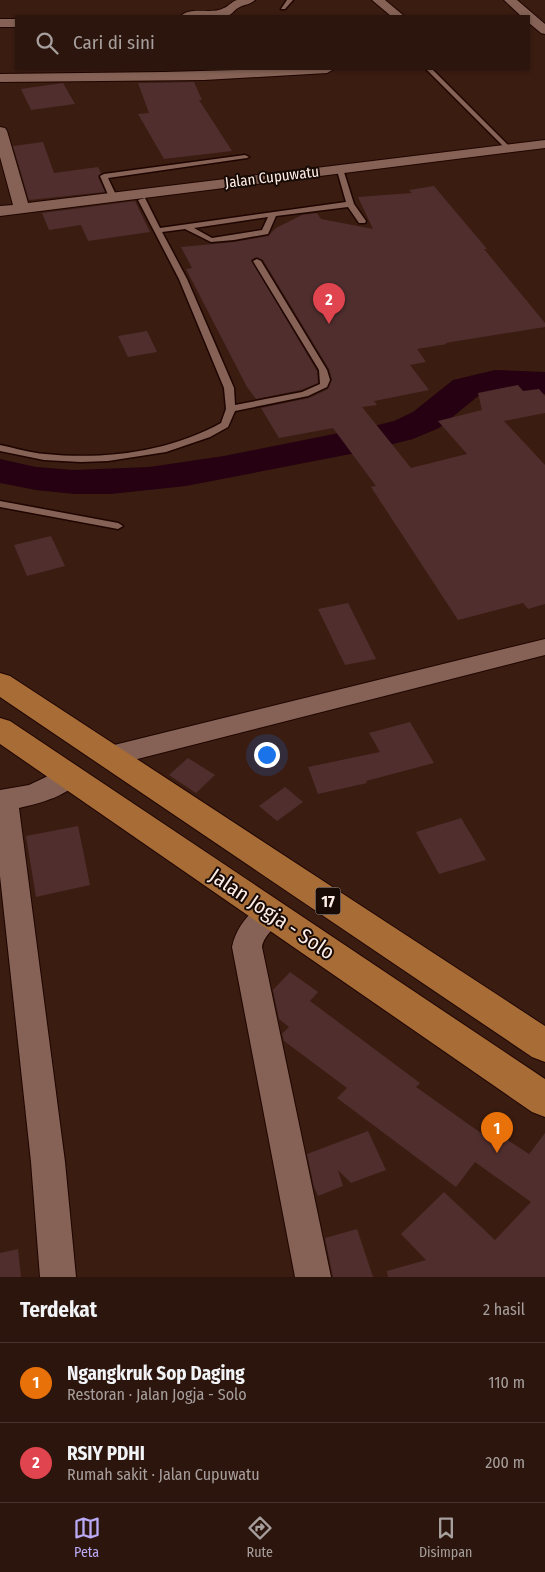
<!DOCTYPE html>
<html lang="id">
<head>
<meta charset="utf-8">
<style>
	body { margin:0; font-family:"Fira Sans Condensed",sans-serif; background:#341e16; color:#f1f3f6 }
	.you { position:absolute; left:266px; top:754px; width:18px; height:18px; margin:-12px; border:4px solid #fff; border-radius:50%; background:#1a73e8; box-shadow:0 0 0 8px #1a73e833 }
	.badge { display:grid; place-items:center; width:32px; height:32px; border-radius:50%; background:#baaaf6; color:#fff; font-size:16px; font-weight:700 }
	.pin { position:absolute; translate:-50% -41px; filter:drop-shadow(0 1px 2px #0008) }
	.pin::after { content:''; position:absolute; top:26px; width:18px; height:15px; background:inherit; clip-path:polygon(0 0,100% 0,50% 100%) }
	.list { margin:0; padding:0; list-style:none }
	h2 { display:flex; justify-content:space-between; align-items:center; height:65px; margin:0; padding:0 20px; font-size:21px }
	h2 small { font-size:16px; font-weight:400; color:#a69f9d }
	.list li { display:grid; grid-template-columns:32px 1fr auto; gap:15px; align-items:center; box-sizing:border-box; height:80px; padding:0 20px; border-top:1px solid #48342e }
	.list b { display:block; font-size:19px; white-space:nowrap }
	.list p { margin:0; font-size:16px; white-space:nowrap; color:#a69f9d }
	.list em { font-size:16px; font-style:normal; color:#a69f9d }
	.icon { flex:none; width:28px; height:28px; fill:none; stroke:currentColor; stroke-width:2; stroke-linecap:round; stroke-linejoin:round }
	.map { position:relative; flex:none; width:545px; height:1277px; overflow:hidden }
	.search { position:absolute; background:#2c150d; box-shadow:0 1px 4px #0004; left:15px; right:15px; top:15px; height:55px; display:flex; align-items:center; gap:12px; box-sizing:border-box; padding:0 18px; border-radius:0px; color:#a69f9d; font-size:19px }
	.sheet { height:225px; background:#2c150d }
	nav { display:flex; justify-content:space-around; align-items:center; box-sizing:border-box; height:70px; border-top:1px solid #48342e; background:#2c150d; font-size:14px; color:#a69f9d }
	nav a { display:grid; justify-items:center; gap:2px }
	nav .on { color:#baaaf6 }
	.map>svg:first-child { display:block }
	.lines { fill:none; stroke-linecap:round; stroke-linejoin:round }
	.river { fill:#260111; fill-rule:evenodd }
	.building { fill:#502e2e }
	.service-casing { stroke:#1f0500; stroke-width:3 }
	.minor-casing { stroke:#1f0500; stroke-width:2 }
	.trunk-casing { stroke:#1f0500; stroke-width:2 }
	.service { fill:#856255; fill-rule:evenodd }
	.minor { fill:#856255; fill-rule:evenodd }
	.trunk { fill:#a86d36; fill-rule:evenodd }
	.labels { text-anchor:middle; stroke-width:4; stroke-linejoin:round; paint-order:stroke }
	.far-street-label { font-size:15px; fill:#feede7; stroke:#180b06 }
	.shield { fill:#180b06; stroke:#b9a9a4; stroke-width:1 }
	.shield-label { font-size:16px; font-weight:bold; fill:#feede7 }
	.near-street-label { font-size:21px; fill:#feede7; stroke:#180b06 }
</style>
</head>
<body>
<div class="map">
<svg width="545" height="1277" viewBox="0 0 545 1277">
	<rect width="100%" height="100%" fill="#3a1c11"/>
	<g class="lines">
		<path class="river" d="M495 370 545 372V394L505 391 486 393 477 397 439 428 413 439 361 452 186 486 111 494H74L36 490 0 483V459L36 467 74 470 149 467 224 456 374 426 394 421 413 412 453 380Z"/>
	</g>
	<g class="building">
		<path d="M194 82 202 100H199L232 151 164 159 138 114 149 113 138 83Z"/>
		<path d="M63 83 75 104 31 110 21 89Z"/>
		<path d="M43 142 54 173 98 167 101 173 98 177 105 192 29 200 13 146Z"/>
		<path d="M434 186 487 249H484L545 323V327L445 343 447 344 417 349 426 362 410 365 429 390 374 401 377 405 362 407 411 468 467 454 438 421 482 410 478 393 518 385 523 391 539 389 545 396V413L504 421 545 465V604L528 609 523 603 458 620 371 487 376 486 333 428 279 438 261 408 309 398 328 389 332 379 329 369 263 260 256 257 251 260 317 371 318 383 301 390 256 399 247 387 186 269 192 268 181 247 234 242 268 236 276 228 302 215 317 213 321 219 373 229 358 197 412 193 409 190Z"/>
		<path d="M135 201 150 232 88 241 81 225 49 230 42 213Z"/>
		<path d="M147 331 157 352 128 357 118 336Z"/>
		<path d="M51 536 65 566 27 576 14 545Z"/>
		<path d="M348 603 376 659 345 665 318 609Z"/>
		<path d="M410 722 434 763 366 781 367 783 318 794 308 767 380 752 369 733Z"/>
		<path d="M188 758 215 775 196 793 169 775Z"/>
		<path d="M285 787 303 802 277 821 259 806Z"/>
		<path d="M461 818 486 860 439 874 416 832Z"/>
		<path d="M78 826 90 885 36 897 26 836Z"/>
		<path d="M290 972 318 992 310 1001 420 1083 416 1087 495 1143 500 1135 529 1154 545 1133V1277H388L387 1271 426 1260 401 1234 444 1192 495 1240 531 1202 475 1162 456 1187 337 1098 347 1088 284 1041 282 1034 289 1027 279 1019 273 990Z"/>
		<path d="M368 1131 386 1170 351 1183 338 1170 343 1186 318 1196 314 1187 307 1154Z"/>
		<path d="M357 1229 373 1277H333L325 1238Z"/>
		<path d="M18 1249 21 1277H0V1253Z"/>
	</g>
	<g class="lines">
		<defs>
			<g id="service">
				<path d="M287 0H293L285 9H281Z"/>
				<path d="M426 69H432L510 147V149H506Z"/>
				<path d="M245 155 249 157 247 158 108 178 117 197 113 199 109 197 100 176 104 174Z"/>
				<path d="M336 167 343 169 354 204 366 221 365 223H359L348 207 276 216 268 234 234 240 211 242 185 229 162 232 187 279 234 388 235 405 302 392 320 384 319 370 253 261 257 259 261 261 327 370 330 380 327 387 308 396 235 411 228 427 210 437 166 452 108 461 81 462 44 460 0 451V445C15 448 30 453 45 454 104 460 169 452 221 423L226 409 224 388 179 279 138 200 145 198 160 228 346 202ZM268 217 262 230 212 238 194 228Z"/>
				<path d="M0 501 118 523 123 526 118 529 0 507Z"/>
			</g>
			<g id="minor">
				<path d="M237 0H255C250 5 244 4 238 8 233 11 233 14 227 16H181C191 6 212 15 224 8 229 6 231 2 237 0Z"/>
				<path d="M372 0H385L404 16H391Z"/>
				<path d="M504 0H517L545 24V34L541 33 529 23V16H521Z"/>
				<rect x="0" y="19" width="16" height="8"/>
				<path d="M270 69H334L327 73 204 80 0 82V74L164 72Z"/>
				<path d="M0 127 5 128 7 131 28 203 545 140V148L0 216V206L13 205 0 157Z"/>
				<path d="M545 639V655L110 766 101 763 97 756 101 749 110 746Z"/>
				<path d="M69 766 78 769 82 776C71 796 40 803 19 808L65 1162 76 1277H40L31 1162 0 876V790L29 785Z"/>
				<path d="M271 901 281 905 285 913C279 925 264 934 262 947L331 1277H295L232 947C236 927 251 908 271 901Z"/>
			</g>
			<g id="trunk">
				<path d="M0 673 10 676 545 1026V1062L532 1057 0 697Z"/>
				<path d="M0 718 10 721 545 1079V1117L532 1112 0 744Z"/>
			</g>
		</defs>
		<use href="#service" class="service-casing"/>
		<use href="#minor" class="minor-casing"/>
		<use href="#trunk" class="trunk-casing"/>
		<use href="#service" class="service"/>
		<use href="#minor" class="minor"/>
		<use href="#trunk" class="trunk"/>
	</g>
	<g class="labels">
		<g class="far-street-label">
			<text transform="translate(272 177) rotate(-7)" y="5">Jalan Cupuwatu</text>
		</g>
		<rect class="shield" x="315.5" y="887.5" width="25" height="27" rx="4"/>
		<g class="shield-label">
			<text x="328" y="907">17</text>
		</g>
		<g class="near-street-label">
			<text transform="translate(272 914) rotate(34)" y="7">Jalan Jogja - Solo</text>
		</g>
	</g>
</svg>
<div class="you"></div>
<div class="pin badge" style="left:497px;top:1153px;background:#e8710a">1</div>
<div class="pin badge" style="left:329px;top:324px;background:#e0444e">2</div>
<div class="search"><svg class="icon" aria-label="search" viewBox="0 0 24 24"><circle cx="10" cy="10" r="6"/><path d="M15 15l6 6"/></svg>Cari di sini</div>
</div>
<section class="sheet">
<h2>Terdekat<small>2 hasil</small></h2>
<ul class="list">
<li><span class="badge" style="background:#e8710a">1</span><div><b>Ngangkruk Sop Daging</b><p>Restoran · Jalan Jogja - Solo</p></div><em>110 m</em></li>
<li><span class="badge" style="background:#e0444e">2</span><div><b>RSIY PDHI</b><p>Rumah sakit · Jalan Cupuwatu</p></div><em>200 m</em></li>
</ul>
</section>
<nav>
<a class="on"><svg class="icon" aria-label="map" viewBox="0 0 24 24"><path d="M3 6l6-2 6 2 6-2v14l-6 2-6-2-6 2zM9 4v14M15 6v14"/></svg>Peta</a>
<a><svg class="icon" aria-label="directions" viewBox="0 0 24 24"><path d="M12 3l9 9-9 9-9-9zM9 14v-3h6M13 9l2 2-2 2"/></svg>Rute</a>
<a><svg class="icon" aria-label="saved" viewBox="0 0 24 24"><path d="M7 4h10v16l-5-4-5 4z"/></svg>Disimpan</a>
</nav>
</body>
</html>
